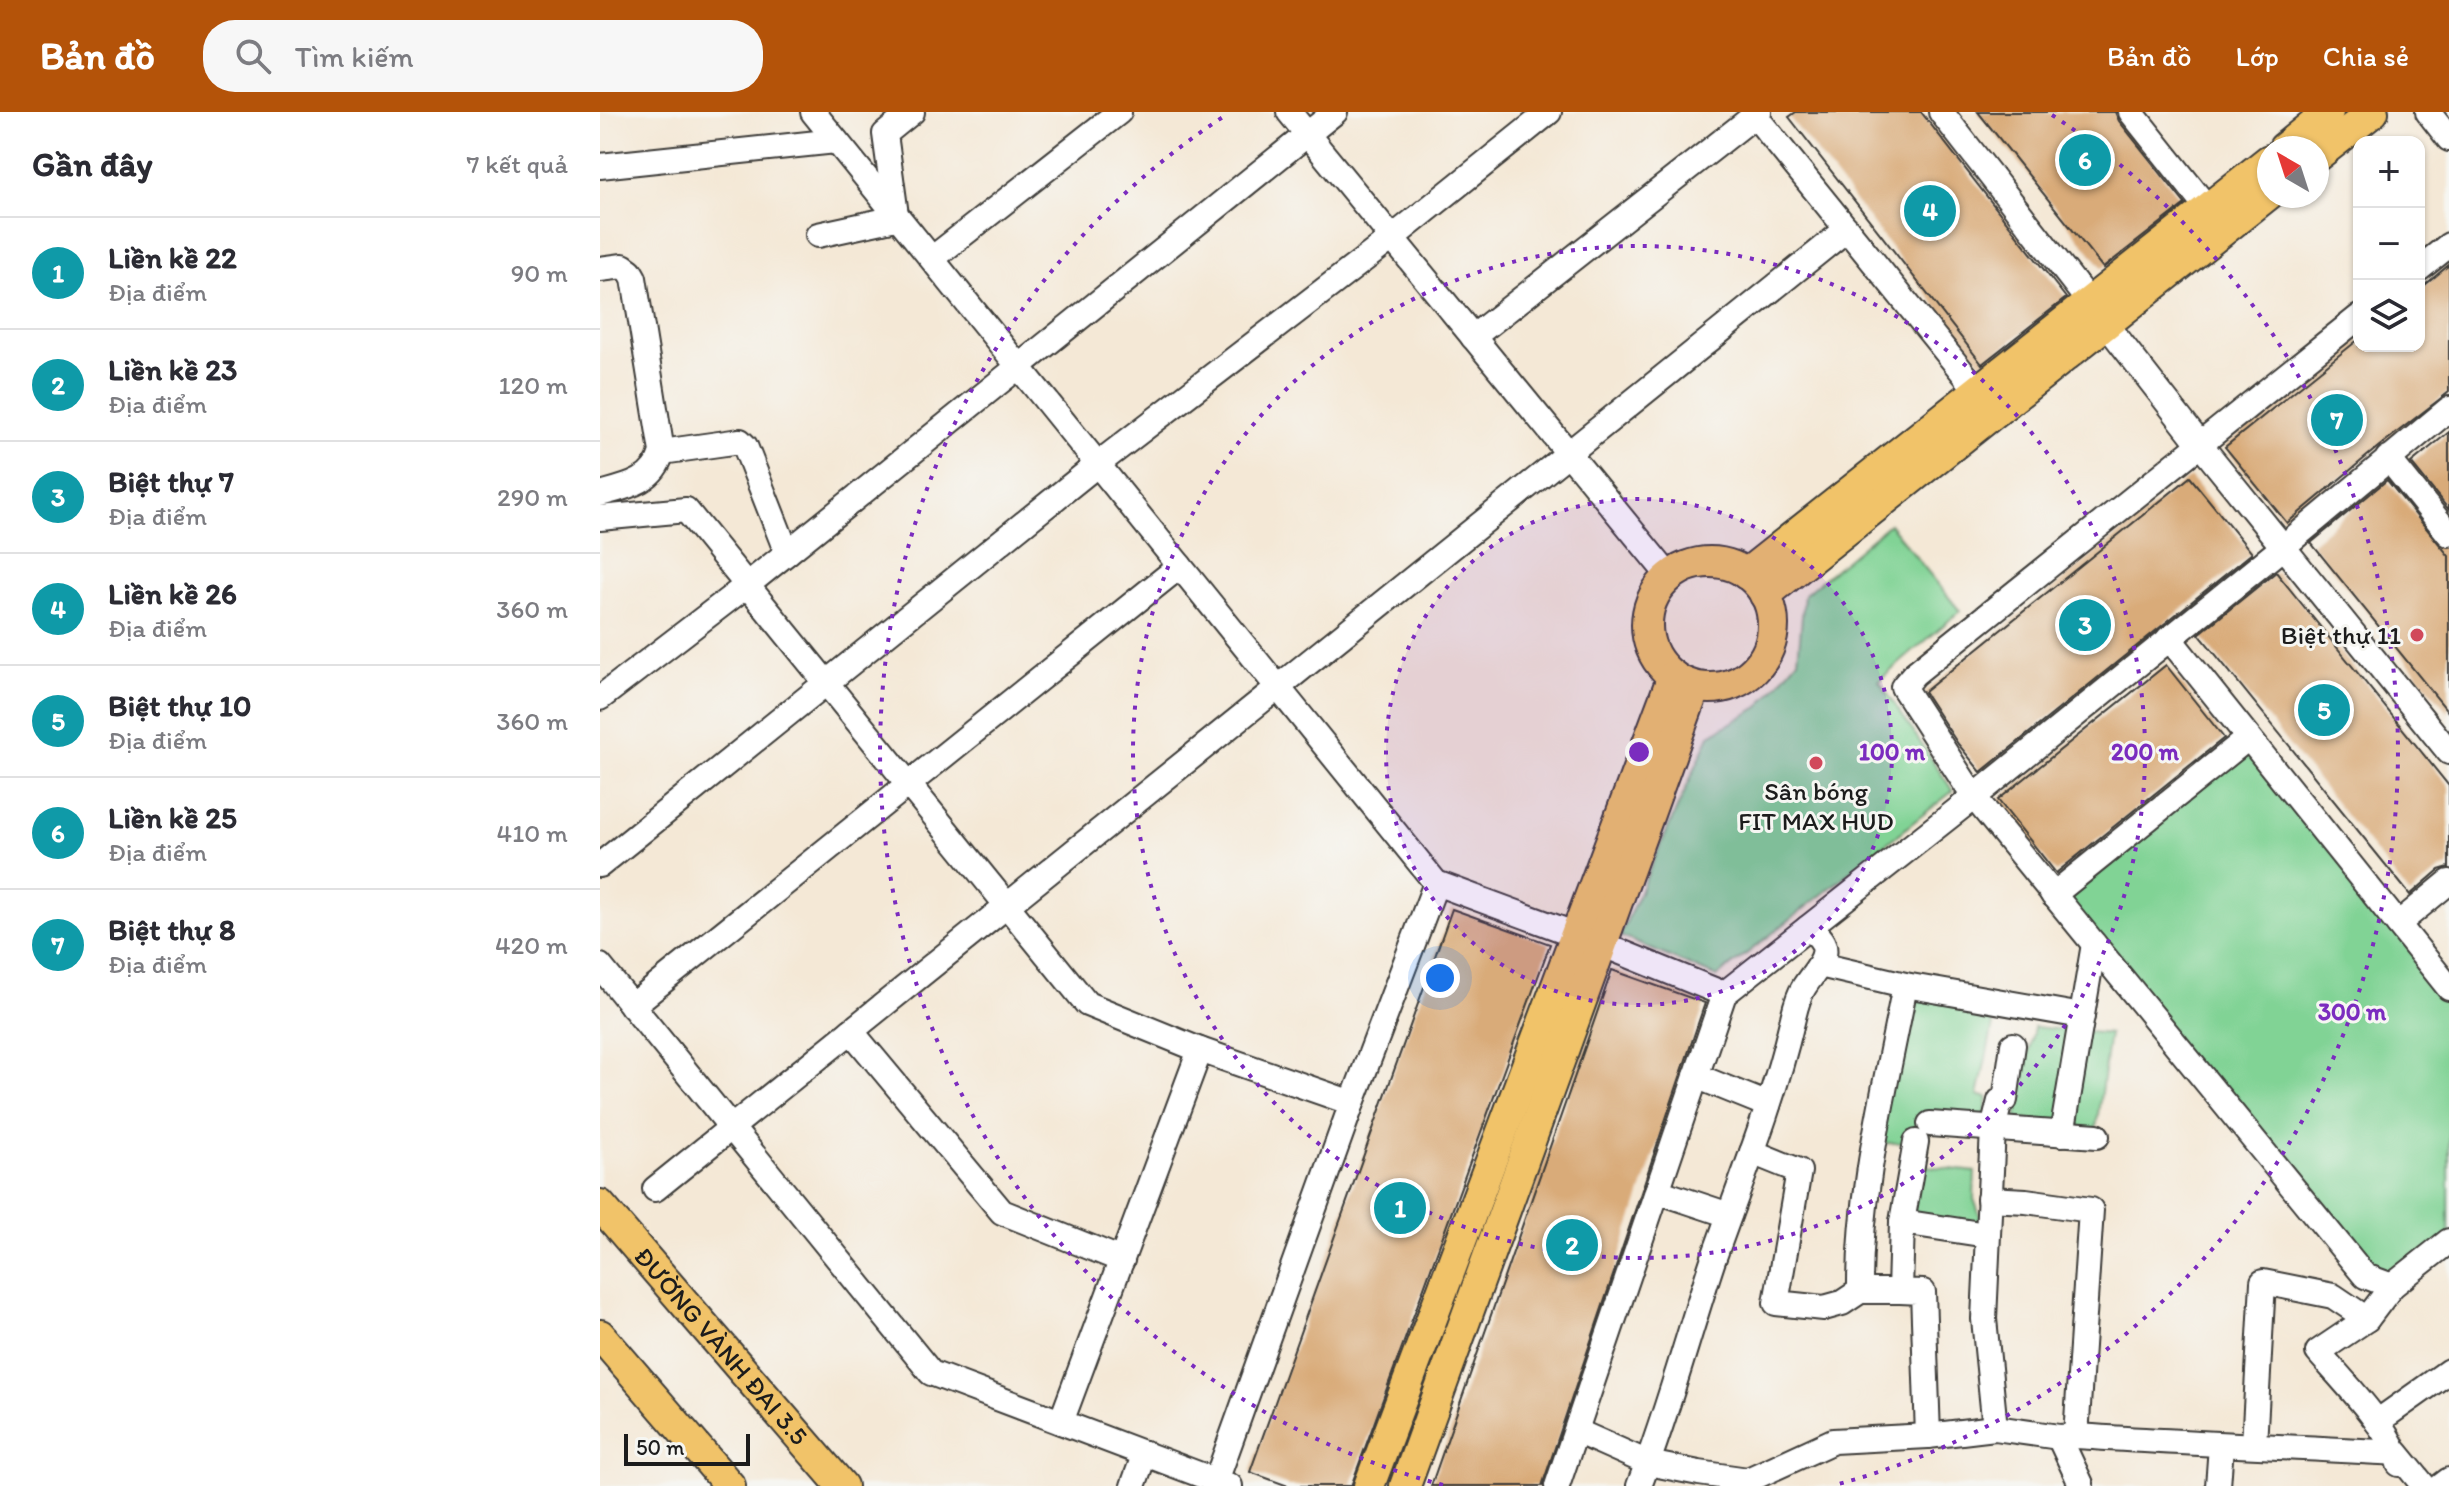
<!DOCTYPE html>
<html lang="vi">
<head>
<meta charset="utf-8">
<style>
	body { margin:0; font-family:Itim,sans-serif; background:#f7f7f7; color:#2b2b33 }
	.controls { position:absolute; right:24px; top:24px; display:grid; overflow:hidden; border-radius:16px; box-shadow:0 2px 6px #0004 }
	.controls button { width:72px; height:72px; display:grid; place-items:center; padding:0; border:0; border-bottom:2px solid #e1e1e2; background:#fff; color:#2b2b33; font:40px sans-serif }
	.compass { position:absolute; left:1657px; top:24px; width:72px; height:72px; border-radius:50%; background:#fff; box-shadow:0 2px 6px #0004; rotate:321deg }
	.scale { position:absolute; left:24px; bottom:20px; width:126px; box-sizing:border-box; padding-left:8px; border:4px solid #1c1c1c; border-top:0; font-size:22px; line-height:28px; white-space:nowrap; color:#1c1c1c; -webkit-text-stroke:6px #f6f6f2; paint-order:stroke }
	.you { position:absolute; left:840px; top:866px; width:28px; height:28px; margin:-20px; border:6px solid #fff; border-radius:50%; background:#1a73e8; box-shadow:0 0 0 12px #1a73e833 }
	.badge { display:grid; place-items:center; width:52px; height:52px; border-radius:50%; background:#b45309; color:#fff; font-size:26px; font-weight:700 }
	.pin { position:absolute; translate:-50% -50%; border:4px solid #fff; box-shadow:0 2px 8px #0006 }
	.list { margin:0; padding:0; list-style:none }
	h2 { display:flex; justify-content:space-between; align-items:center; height:104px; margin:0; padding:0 32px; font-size:34px }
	h2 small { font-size:26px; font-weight:400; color:#7c7c81 }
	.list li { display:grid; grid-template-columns:52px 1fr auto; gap:24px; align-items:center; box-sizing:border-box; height:112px; padding:0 32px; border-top:2px solid #e1e1e2 }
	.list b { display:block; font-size:30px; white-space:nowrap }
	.list p { margin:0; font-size:26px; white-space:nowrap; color:#7c7c81 }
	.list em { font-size:26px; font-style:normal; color:#7c7c81 }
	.icon { flex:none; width:44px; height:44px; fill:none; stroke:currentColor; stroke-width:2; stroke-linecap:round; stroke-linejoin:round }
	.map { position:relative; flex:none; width:1849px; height:1374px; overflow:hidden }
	header { display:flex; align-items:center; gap:48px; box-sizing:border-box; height:112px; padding:0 40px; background:#b45309; color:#fff }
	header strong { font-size:38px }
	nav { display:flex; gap:44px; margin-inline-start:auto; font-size:28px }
	.search { width:560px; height:72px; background:#f7f7f7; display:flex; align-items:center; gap:20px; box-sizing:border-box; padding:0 28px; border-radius:32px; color:#7c7c81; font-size:30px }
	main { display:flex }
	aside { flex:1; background:#fff }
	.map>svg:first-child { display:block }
	.green { fill:#81d395; stroke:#4e7858; stroke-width:2 }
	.building { fill:#d9ab79 }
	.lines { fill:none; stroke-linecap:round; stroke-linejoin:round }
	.minor-casing { stroke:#3c3b38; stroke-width:28 }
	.major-casing { stroke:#3c3b38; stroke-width:34 }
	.minor { stroke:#fff; stroke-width:24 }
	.major { stroke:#f1c369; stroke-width:30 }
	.ring { fill:none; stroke:#7b2cbf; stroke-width:4; stroke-dasharray:4 8 }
	.poi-dot { fill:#d1495b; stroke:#f6f6f2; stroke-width:3 }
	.labels { text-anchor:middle; stroke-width:6; stroke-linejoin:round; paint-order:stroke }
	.poi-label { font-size:26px; fill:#1c1c1c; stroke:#f6f6f2; text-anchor:end }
	.street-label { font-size:26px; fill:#1c1c1c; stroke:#f6f6f2 }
	.centre { fill:#7b2cbf; stroke:#f6f6f2; stroke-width:4 }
	.ring-label { font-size:24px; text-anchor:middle; font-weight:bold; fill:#7b2cbf; stroke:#f6f6f2; stroke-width:6; stroke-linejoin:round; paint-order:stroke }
</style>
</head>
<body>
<header>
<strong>Bản đồ</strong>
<div class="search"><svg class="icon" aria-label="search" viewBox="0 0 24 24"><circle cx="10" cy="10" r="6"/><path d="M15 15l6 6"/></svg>Tìm kiếm</div>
<nav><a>Bản đồ</a><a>Lớp</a><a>Chia sẻ</a></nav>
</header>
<main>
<aside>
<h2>Gần đây<small>7 kết quả</small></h2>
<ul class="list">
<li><span class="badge" style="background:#0f9aa8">1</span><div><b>Liền kề 22</b><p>Địa điểm</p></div><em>90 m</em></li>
<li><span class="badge" style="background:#0f9aa8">2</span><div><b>Liền kề 23</b><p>Địa điểm</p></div><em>120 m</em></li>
<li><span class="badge" style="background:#0f9aa8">3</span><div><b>Biệt thự 7</b><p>Địa điểm</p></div><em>290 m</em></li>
<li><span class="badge" style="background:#0f9aa8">4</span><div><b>Liền kề 26</b><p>Địa điểm</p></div><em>360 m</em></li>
<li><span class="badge" style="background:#0f9aa8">5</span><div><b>Biệt thự 10</b><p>Địa điểm</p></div><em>360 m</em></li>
<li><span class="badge" style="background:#0f9aa8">6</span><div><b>Liền kề 25</b><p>Địa điểm</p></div><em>410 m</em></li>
<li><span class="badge" style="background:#0f9aa8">7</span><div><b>Biệt thự 8</b><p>Địa điểm</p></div><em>420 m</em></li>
</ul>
</aside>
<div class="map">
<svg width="1849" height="1374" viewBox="0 0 1849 1374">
	<rect width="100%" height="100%" fill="#f6f6f2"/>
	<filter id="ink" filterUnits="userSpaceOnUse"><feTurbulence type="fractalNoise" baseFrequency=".0125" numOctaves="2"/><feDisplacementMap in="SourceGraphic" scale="16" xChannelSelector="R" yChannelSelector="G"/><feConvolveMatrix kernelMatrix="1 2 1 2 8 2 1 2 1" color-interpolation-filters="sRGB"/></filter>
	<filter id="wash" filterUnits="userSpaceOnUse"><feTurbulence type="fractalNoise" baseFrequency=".006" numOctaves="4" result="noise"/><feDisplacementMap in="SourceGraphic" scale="32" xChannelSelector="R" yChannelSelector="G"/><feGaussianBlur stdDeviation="1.8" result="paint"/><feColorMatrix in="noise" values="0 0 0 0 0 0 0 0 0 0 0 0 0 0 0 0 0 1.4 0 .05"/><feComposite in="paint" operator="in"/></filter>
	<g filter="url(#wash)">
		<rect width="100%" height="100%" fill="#f4e8d6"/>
		<g class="green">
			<path d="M1289 412 1360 499 1279 569 1353 679 1117 865 1020 824 1110 623 1159 595 1198 548 1204 483Z"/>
			<path d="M1648 626 1849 876V1129L1792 1174 1765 1164 1453 783Z"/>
			<path d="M1305 873 1394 908 1378 984 1388 985 1383 1017 1330 1012 1326 1054 1375 1060 1374 1087 1387 1123 1302 1110 1316 1030 1276 1032Z"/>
			<path d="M1434 915 1509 922 1496 1017 1416 1007Z"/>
		</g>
		<g id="blocks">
			<g class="building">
				<path d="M1196 0H1321L1466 186 1382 252 1189 5Z"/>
				<path d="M1378 0H1515L1519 9 1585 92 1503 156Z"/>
				<path d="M1849 153V280L1778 335 1687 411 1625 335 1759 227V234H1819V178Z"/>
				<path d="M1849 320V398L1811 351Z"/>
				<path d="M1590 365 1652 441 1381 660 1358 632 1324 580Z"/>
				<path d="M1787 368 1849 444V601L1711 431Z"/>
				<path d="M1676 460 1849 674V755L1839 758 1810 783 1599 522Z"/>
				<path d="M1566 553 1624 626 1456 761 1398 688Z"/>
				<path d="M852 797 950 832 751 1374H688L650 1360Z"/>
				<path d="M1012 858 1105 891 942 1374H831Z"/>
			</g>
		</g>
	</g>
	<g filter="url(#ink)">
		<use href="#blocks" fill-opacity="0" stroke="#3c3b38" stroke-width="2"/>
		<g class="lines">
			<defs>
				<g id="minor">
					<path d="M213 0 836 771 1001 832 1124 882"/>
					<path d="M689 0 1069 464"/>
					<path d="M1152 0 1377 278"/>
					<path d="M1341 0 1599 331 1849 640"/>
					<path d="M1531 0 1608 97"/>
					<path d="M1828 0 1849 27"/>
					<path d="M0 54 236 29"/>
					<path d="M296 103 285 22 312 0"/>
					<path d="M218 123 296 106"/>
					<path d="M333 146 519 0"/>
					<path d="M0 157 23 154 30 159 34 166 62 340C54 370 27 375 0 382"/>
					<path d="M1819 157 1849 133"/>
					<path d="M1759 205 1314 562 1303 575 1374 685 1765 1164 1792 1174"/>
					<path d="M873 225 1159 0"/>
					<path d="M62 340 140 329 145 334 187 441"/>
					<path d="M1788 346 1849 422"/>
					<path d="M0 406 86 398 487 892 600 938 752 991"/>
					<path d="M1569 526 1849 876"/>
					<path d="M0 586 146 474 735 0"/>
					<path d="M0 753 499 351 792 126 949 0"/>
					<path d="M1453 783 1648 626"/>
					<path d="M1798 812 1849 770"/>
					<path d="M1220 853 1305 873 1482 904"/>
					<path d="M0 854 331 1261 630 1374"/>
					<path d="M32 894 580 454"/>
					<path d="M251 919 402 1100 522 1148"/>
					<path d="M1096 964 1168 993"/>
					<path d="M1330 1012 1497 1024"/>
					<path d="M1462 1022 1494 832"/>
					<path d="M1316 1030 1302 1110 1300 1179 1323 1180 1328 1324"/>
					<path d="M1152 1040 1199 1059 1176 1191 1224 1196 1242 1191 1260 1179H1300"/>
					<path d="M55 1077 1247 117"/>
					<path d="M1057 1079 1129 1103"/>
					<path d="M1389 1087 1426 1089 1491 1098 1476 1324"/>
					<path d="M1302 1110 1387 1123"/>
					<path d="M1260 1179C1259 1076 1286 974 1305 873"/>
					<path d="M461 1310 600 938"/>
					<path d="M1777 1310 1849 1259"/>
					<path d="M1395 1316 1384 1207 1393 1017 1400 989 1405 988 1413 933"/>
					<path d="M976 1319 1048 1351 1099 1361 1148 1368 1233 1329 1328 1324 1395 1316 1459 1325 1476 1324C1583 1331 1690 1335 1797 1341L1824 1374"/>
					<path d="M1459 1325 1481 1372"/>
					<path d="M1654 1333 1663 1170 1733 1184 1767 1207"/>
					<path d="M1799 1352C1791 1317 1742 1268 1718 1240L1767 1207 1792 1174 1849 1129"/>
					<path d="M616 1369 752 991 836 771"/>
					<path d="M533 1374 545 1341"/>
					<path d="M957 1374 1124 882 1374 685 1683 435 1849 297"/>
					<path d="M1039 1374C1068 1300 1088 1223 1113 1148 1141 1069 1173 991 1192 910 1195 898 1197 886 1204 875 1218 853 1240 837 1208 816"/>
					<path d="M1618 1374 1621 1334"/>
					<path d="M1841 1374 1849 1368"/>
				</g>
				<g id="major">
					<path d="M1684 36 1728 0"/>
					<path d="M1717 44 1773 0"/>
					<circle cx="1110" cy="513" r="63"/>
					<path d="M1146 462 1669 48"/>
					<path d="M1165 483 1669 82"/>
					<path id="s1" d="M0 1093 242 1374"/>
					<path d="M0 1223 130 1374"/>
					<path d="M769 1374 1073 564"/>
					<path d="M805 1374 1095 575"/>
				</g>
			</defs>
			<use href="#minor" class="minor-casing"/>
			<use href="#major" class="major-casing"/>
			<use href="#minor" class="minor"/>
			<use href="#major" class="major"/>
		</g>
	</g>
	<circle cx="1039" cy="640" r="253" fill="#7b2cbf" fill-opacity=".12"/>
	<g class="ring">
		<circle cx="1039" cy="640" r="253"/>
		<circle cx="1039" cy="640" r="506"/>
		<path d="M843 1373A759 759 0 0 1 626 3M1452 3A759 759 0 0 1 1235 1373"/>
	</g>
	<g class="poi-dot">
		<circle cx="1817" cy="523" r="8"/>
		<circle cx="1216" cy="651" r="8"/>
	</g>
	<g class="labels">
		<g class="poi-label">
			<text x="1801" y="532">Biệt thự 11</text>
			<text x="1216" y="688" text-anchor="middle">Sân bóng<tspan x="1216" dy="30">FIT MAX HUD</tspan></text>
		</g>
		<g class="street-label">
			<text dy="9" stroke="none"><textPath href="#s1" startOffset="186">ĐƯỜNG VÀNH ĐAI 3.5</textPath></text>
		</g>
	</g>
	<circle cx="1039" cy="640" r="12" class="centre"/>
	<g class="ring-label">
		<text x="1292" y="648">100 m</text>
		<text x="1545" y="648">200 m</text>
		<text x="1752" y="908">300 m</text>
	</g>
</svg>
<div class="controls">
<button>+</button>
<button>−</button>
<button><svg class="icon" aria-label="layers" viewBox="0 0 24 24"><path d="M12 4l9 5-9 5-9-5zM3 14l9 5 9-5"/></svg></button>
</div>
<svg class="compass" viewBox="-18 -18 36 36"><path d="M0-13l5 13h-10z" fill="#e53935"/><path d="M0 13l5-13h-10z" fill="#7c7c81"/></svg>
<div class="scale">50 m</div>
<div class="you"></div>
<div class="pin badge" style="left:800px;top:1096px;background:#0f9aa8">1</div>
<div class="pin badge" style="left:972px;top:1133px;background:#0f9aa8">2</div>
<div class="pin badge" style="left:1485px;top:513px;background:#0f9aa8">3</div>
<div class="pin badge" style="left:1330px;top:99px;background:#0f9aa8">4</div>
<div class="pin badge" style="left:1724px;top:598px;background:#0f9aa8">5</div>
<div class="pin badge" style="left:1485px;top:48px;background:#0f9aa8">6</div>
<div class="pin badge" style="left:1737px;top:308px;background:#0f9aa8">7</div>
</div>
</main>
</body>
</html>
